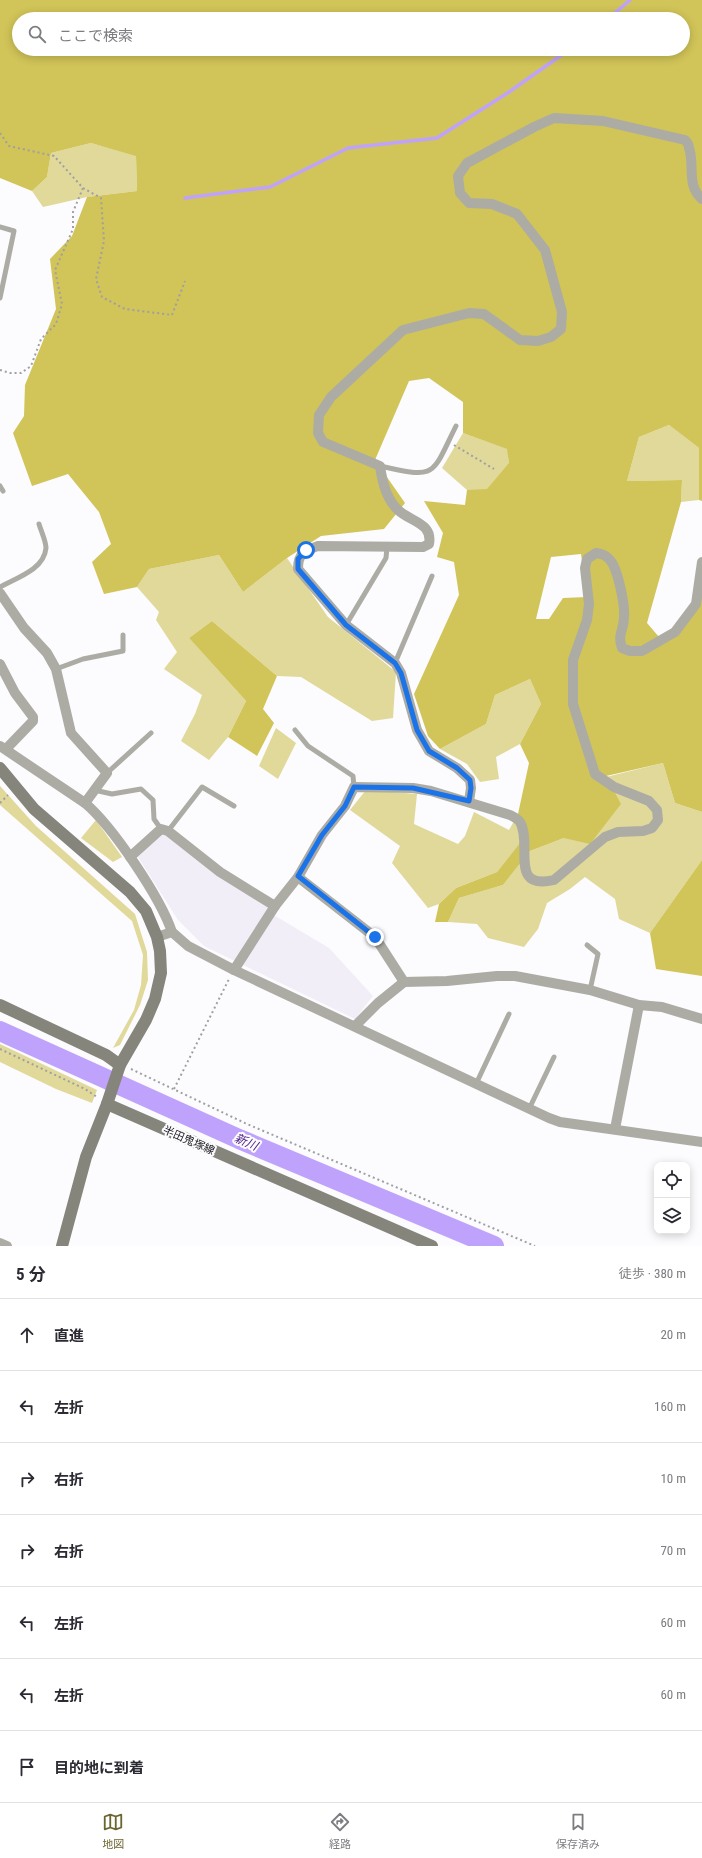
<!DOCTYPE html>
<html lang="ja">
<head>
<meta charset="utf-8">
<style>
	body { margin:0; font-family:"Roboto Condensed","Noto Sans JP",sans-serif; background:#f2f2f3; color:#2b2b33 }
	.controls { position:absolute; right:12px; bottom:12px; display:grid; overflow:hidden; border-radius:8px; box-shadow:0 2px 10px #0003 }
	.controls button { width:36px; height:36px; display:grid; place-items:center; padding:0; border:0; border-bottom:1px solid #e1e1e2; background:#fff; color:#2b2b33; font:20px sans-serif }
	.stop { position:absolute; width:12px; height:12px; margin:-9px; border:3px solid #1a73e8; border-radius:50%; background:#fff }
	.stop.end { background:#1a73e8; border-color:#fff; box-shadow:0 1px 4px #0008 }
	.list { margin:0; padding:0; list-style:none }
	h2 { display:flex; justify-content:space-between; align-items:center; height:52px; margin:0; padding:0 16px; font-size:17px }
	h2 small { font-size:13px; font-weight:400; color:#7c7c81 }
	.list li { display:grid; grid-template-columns:26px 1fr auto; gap:12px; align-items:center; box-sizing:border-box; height:72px; padding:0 16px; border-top:1px solid #e1e1e2 }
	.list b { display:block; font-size:15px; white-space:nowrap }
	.list em { font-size:13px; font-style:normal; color:#7c7c81 }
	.icon { flex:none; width:22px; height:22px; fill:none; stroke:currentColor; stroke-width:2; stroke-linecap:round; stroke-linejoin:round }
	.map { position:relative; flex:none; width:702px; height:1246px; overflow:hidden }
	.search { position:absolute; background:#fff; box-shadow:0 2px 10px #0003; left:12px; right:12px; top:12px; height:44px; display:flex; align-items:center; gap:10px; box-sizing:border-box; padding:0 14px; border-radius:22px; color:#7c7c81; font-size:15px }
	.sheet { height:556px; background:#fff }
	nav { display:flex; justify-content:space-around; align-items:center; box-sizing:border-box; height:56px; border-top:1px solid #e1e1e2; background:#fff; font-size:11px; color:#7c7c81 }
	nav a { display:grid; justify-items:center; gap:2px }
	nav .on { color:#6c6532 }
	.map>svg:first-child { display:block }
	.built { fill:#f1eef7 }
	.green { fill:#e0d99a }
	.forest { fill:#d1c458; fill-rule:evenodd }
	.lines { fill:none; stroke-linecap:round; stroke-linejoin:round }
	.stream { stroke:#bfa2fc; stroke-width:3.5 }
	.river { stroke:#bfa2fc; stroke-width:20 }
	.path { stroke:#a09fa3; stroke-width:2; stroke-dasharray:2 3; stroke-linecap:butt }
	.lane { stroke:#acaca5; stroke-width:5 }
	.street { stroke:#acaca5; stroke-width:10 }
	.secondary { stroke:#86857c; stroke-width:12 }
	.route { stroke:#1a73e8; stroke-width:5 }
	.labels { text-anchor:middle; stroke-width:4; stroke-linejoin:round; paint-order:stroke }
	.street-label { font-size:11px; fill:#19181d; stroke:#fcfbfe }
	.water-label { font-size:12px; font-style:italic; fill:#4c1e84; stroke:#fcfbfe }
</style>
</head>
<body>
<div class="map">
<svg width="702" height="1246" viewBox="0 0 702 1246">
	<rect width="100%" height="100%" fill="#fcfbfe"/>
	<path class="built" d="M163 831 270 906 267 911 329 948 373 996 355 1019 204 946 178 920 138 857Z"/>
	<g class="green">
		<path d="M91 143 136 155 137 191 87 197 43 207 32 191 47 177 51 153Z"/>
		<path d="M669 425 699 448V500L681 502 682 480 627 481 639 437Z"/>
		<path d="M463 433 508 449 509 464 487 490H467L442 468Z"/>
		<path d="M219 555 243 592 287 558 328 617 396 672 393 718 372 721 301 677 277 676 212 621 189 638 246 701 228 737 209 760 181 741 195 714 202 695 164 669 177 652 156 620 159 612 137 587 149 569Z"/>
		<path d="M530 679 541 704 520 744 496 757 499 779 480 782 467 764 440 749 486 724 495 695Z"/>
		<path d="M276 728 296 743 278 779 259 766Z"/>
		<path d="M663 763 675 803 702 812V860L650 933 619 919 615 899 585 877 570 889 547 903 538 929 524 947 488 938 477 924 448 922 459 898 503 885 530 851 564 838 606 777Z"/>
		<path d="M0 786 36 826 135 914 147 952 148 980 140 1005 120 1045 113 1048 134 1010 141 985 143 955 132 921 0 805Z"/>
		<path d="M366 790 417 794 414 824 458 844 465 836 474 812 509 830 518 814 529 833 497 872 456 888 439 904 428 908 392 863 400 846 350 810Z"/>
		<path d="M96 820 122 857 113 862 81 838Z"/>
		<path d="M0 1044 97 1090 92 1103 56 1089 0 1062Z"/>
	</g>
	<g class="forest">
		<path d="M0 0H702V501L699 500V448L669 425 639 437 627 481 682 480 681 502 647 623 659 637 676 636 702 582V812L675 803 663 763 606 776 621 804 590 844 564 838 530 851 503 885 459 898 448 922H435L439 904 456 888 497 872 528 833 518 814 529 763 520 744 541 704 530 679 495 695 486 724 440 749 428 736 414 694 459 595 454 562 437 557 443 533 424 501 465 505 467 490 487 489 509 463 507 449 463 433V402L429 378 409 381 375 460 405 503 384 529 321 536 287 558 243 592 219 555 149 569 137 587 104 594 92 562 111 544 99 512 68 474 32 486 13 433 24 416 25 385 56 309 50 259 72 236 87 197 137 191 136 156 91 143 51 153 47 177 32 191 0 178ZM19 19H683V49H19ZM581 554 587 597 563 598 549 619H536L551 557Z"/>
		<path d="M212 621 277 676 263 709 274 723 257 756 228 737 246 701 189 638Z"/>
		<path d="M702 860V976L656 969 650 933Z"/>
	</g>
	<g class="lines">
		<g class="stream">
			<path d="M608 19 630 0"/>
			<path d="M185 198 270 187 348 148 437 138 509 92 570 49"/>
		</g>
		<path class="river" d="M0 1031 239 1139 494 1246"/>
		<g class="path">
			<path d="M0 133 9 146 54 156 83 188 101 198 104 241 96 279 102 297 125 309 172 315 185 281"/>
			<path d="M0 370 10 373H21L31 366 41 339 56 324 62 304 55 270 73 229V212L83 188"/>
			<path d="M454 445 494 469"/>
			<path d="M0 803 8 795"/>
			<path d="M0 1049 85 1089 97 1097"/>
			<path d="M131 1069 247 1124 535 1246"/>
			<path d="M174 1089 229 979"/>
		</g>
		<g class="lane">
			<path d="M0 227 14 231 0 298"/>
			<path d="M380 466C438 479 431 476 456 426"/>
			<path d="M0 486 3 491"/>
			<path d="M0 587C16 578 44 570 46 548 46 541 41 531 39 524"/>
			<path d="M346 625 386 558 387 547"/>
			<path d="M395 663 432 576"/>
			<path d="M56 669 83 659 123 651V635"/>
			<path d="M295 730 308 746 353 776 354 787"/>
			<path d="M107 773 151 733"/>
			<path d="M94 790 112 794 141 789 153 800 154 819 161 829"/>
			<path d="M168 831 202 787 234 806"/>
			<path d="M587 945 598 954 590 990"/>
			<path d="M476 1084 509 1014"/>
			<path d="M529 1109 554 1057"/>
		</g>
		<g class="street">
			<path d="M0 593 24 628 47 653 56 669 71 733 107 773 85 803"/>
			<path d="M0 664 15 693 33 717V721L6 749"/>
			<path d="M0 746 85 803C113 827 160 897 172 932"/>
			<path d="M469 801 471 788 470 780 457 768 429 751 417 730 401 673 395 663 346 625 298 569C298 553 304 551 318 546L423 547 429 544C433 523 411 522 398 510 387 500 382 481 380 466L323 442 318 433 319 415 331 397 403 330 469 313 484 314 520 340 538 341 551 337 561 329 562 312 545 250 517 214 492 204 469 203 460 193 458 176 467 163 534 127 554 118 603 121 685 140C687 142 689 145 689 148 695 164 686 186 702 199"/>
			<path d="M130 857 161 829 168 831 220 872 275 906"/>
			<path d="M298 877 375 937 404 982"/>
			<path d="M157 937 172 932 188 946 234 970 549 1118 560 1122 702 1142"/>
			<path d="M234 970 275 906 298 877 322 835 345 806 354 787 413 788 431 791 510 815C514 817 518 819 520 822 533 844 508 891 554 880L605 837 618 832 643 831 652 828 658 820 657 810 649 801 614 787 595 774 573 704V660L587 620 589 604 585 568 587 559 596 553C602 554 606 555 610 560 618 569 625 605 624 617 624 631 617 633 622 648L630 651H642L675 632 696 604 702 562"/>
			<path d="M355 1026 378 1003 404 982 447 981 497 976H515L590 990 639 1005 662 1007 702 1019"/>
			<path d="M615 1129 639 1005"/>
			<path d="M0 1243 7 1246"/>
		</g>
		<g class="secondary">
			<path d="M0 768 34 809 130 892 146 911 157 937 160 951 161 973 155 999 146 1020 120 1065 107 1104 86 1157 62 1246"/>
			<path d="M0 1005 106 1055 120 1065"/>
			<path d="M107 1104 432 1246"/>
		</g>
	</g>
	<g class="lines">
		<path class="route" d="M306 550 298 559V569L346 625 395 663 401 673 417 730 429 751 457 768 470 780 471 788 469 801 413 788 354 787 345 806 322 835 298 876 375 937"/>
	</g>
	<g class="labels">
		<g class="street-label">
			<text transform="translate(189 1140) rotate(24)" y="4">半田鬼塚線</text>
		</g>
		<g class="water-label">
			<text transform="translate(246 1142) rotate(23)" y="4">新川</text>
		</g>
	</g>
</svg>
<div class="controls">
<button><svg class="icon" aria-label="locate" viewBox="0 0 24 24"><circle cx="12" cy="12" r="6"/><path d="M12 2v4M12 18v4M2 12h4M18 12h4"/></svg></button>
<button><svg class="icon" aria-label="layers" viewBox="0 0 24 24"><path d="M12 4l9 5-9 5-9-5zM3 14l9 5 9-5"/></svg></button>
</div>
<div class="stop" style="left:306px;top:550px"></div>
<div class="stop end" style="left:375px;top:937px"></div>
<div class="search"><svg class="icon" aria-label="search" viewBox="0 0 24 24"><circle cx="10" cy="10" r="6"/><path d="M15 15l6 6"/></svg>ここで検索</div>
</div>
<section class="sheet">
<h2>5 分<small>徒歩 · 380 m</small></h2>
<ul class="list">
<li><svg class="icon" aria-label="ahead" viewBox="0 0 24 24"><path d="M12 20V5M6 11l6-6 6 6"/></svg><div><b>直進</b></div><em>20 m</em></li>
<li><svg class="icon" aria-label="left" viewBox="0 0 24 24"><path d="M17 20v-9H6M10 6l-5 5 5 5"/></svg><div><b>左折</b></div><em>160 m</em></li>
<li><svg class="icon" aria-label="right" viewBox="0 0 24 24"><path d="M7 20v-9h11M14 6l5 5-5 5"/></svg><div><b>右折</b></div><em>10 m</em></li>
<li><svg class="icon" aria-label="right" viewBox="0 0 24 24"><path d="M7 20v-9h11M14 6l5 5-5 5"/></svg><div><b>右折</b></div><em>70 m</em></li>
<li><svg class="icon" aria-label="left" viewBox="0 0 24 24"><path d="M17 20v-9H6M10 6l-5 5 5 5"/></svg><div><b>左折</b></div><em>60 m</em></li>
<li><svg class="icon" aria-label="left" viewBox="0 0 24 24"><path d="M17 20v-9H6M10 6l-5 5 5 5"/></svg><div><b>左折</b></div><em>60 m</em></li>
<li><svg class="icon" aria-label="arrive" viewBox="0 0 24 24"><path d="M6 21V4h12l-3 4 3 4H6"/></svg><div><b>目的地に到着</b></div></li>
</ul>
</section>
<nav>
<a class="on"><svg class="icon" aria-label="map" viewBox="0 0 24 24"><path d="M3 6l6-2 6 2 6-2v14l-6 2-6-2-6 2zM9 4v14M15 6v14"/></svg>地図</a>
<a><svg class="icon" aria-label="directions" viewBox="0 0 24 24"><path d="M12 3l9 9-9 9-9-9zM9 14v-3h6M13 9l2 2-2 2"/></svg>経路</a>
<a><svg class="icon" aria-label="saved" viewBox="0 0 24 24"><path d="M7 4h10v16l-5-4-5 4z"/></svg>保存済み</a>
</nav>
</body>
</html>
